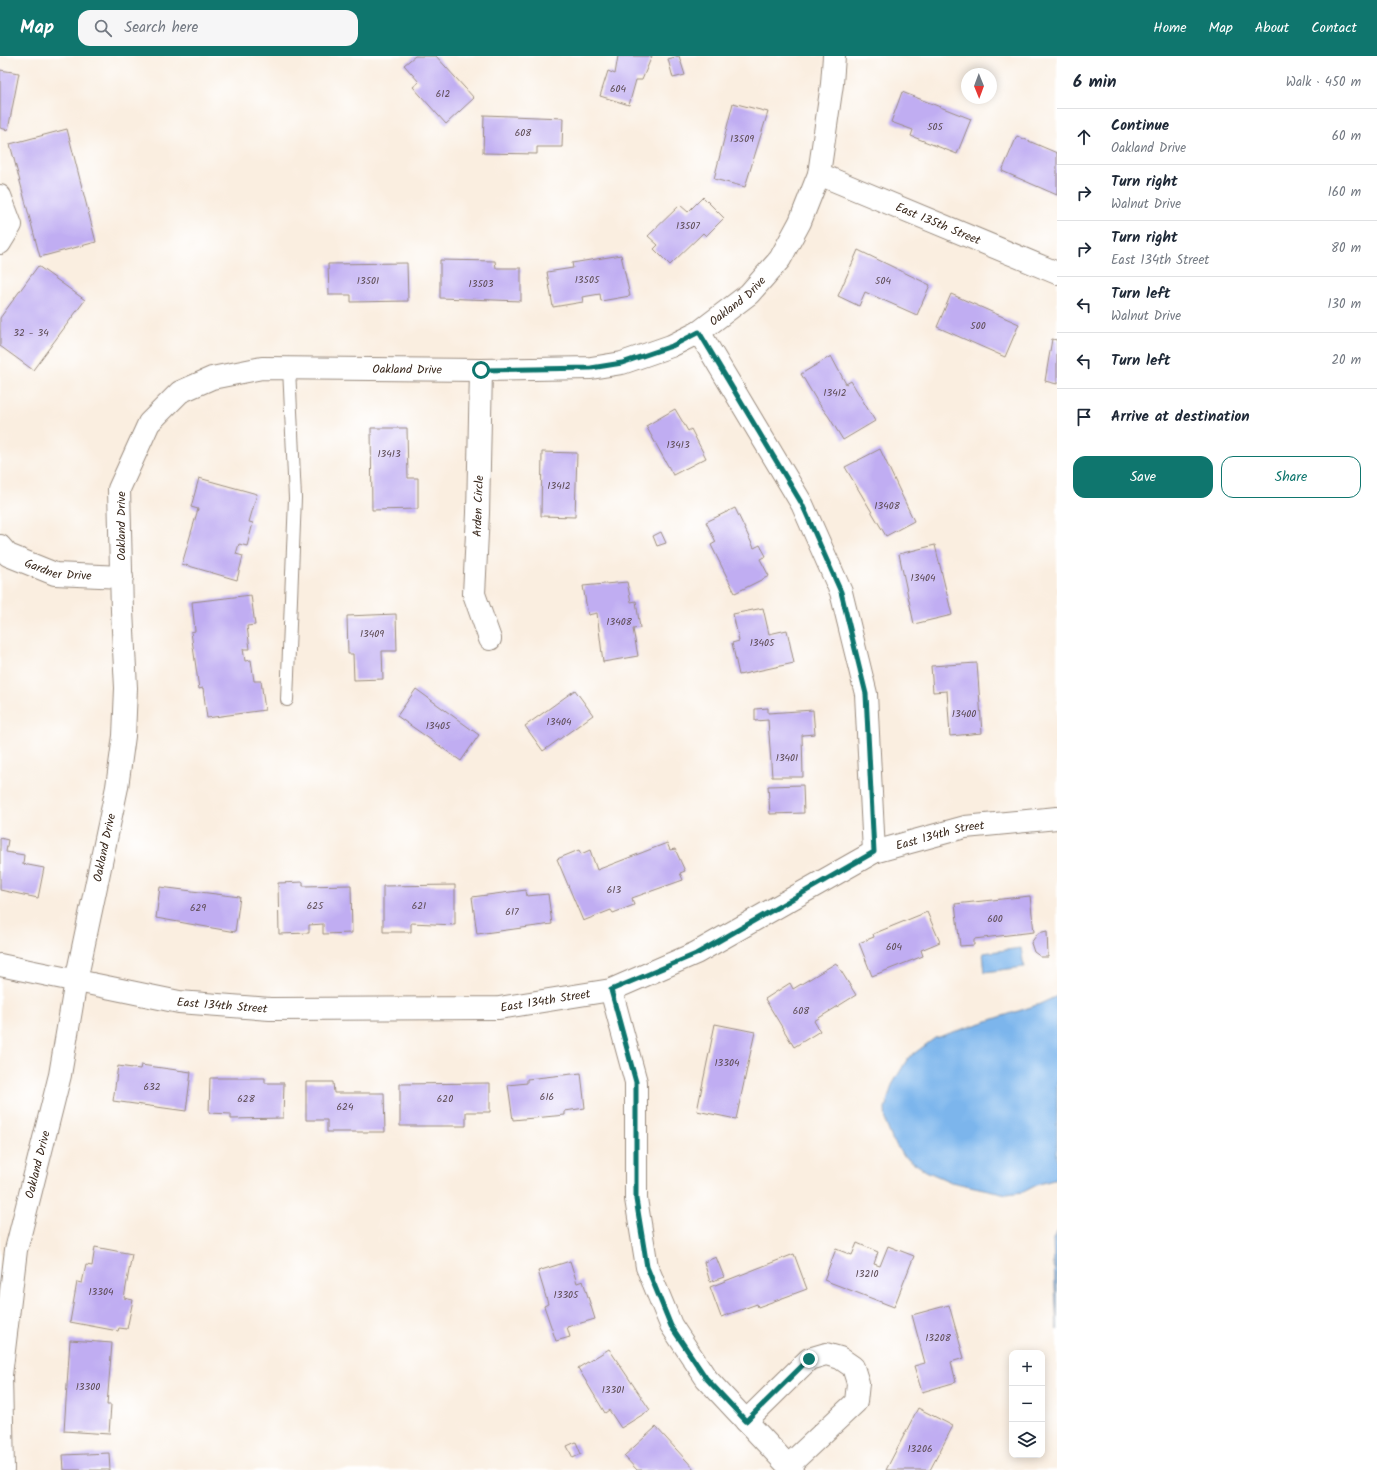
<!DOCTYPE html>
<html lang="en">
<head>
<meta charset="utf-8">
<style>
	body { margin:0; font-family:Kalam,sans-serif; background:#f6f6f7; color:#1f2937 }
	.controls { position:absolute; right:12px; bottom:12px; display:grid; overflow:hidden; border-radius:8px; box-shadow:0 2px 10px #0003 }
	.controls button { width:36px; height:36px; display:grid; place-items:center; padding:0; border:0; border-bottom:1px solid #e0e1e3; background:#fff; color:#1f2937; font:20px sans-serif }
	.compass { position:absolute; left:961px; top:12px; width:36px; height:36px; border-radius:50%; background:#fff; box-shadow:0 2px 10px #0003; rotate:179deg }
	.stop { position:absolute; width:12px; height:12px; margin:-9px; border:3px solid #0f766e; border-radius:50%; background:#fff }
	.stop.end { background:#0f766e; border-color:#fff; box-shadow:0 1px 4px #0008 }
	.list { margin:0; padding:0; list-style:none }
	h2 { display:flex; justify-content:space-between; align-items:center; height:52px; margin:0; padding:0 16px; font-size:17px }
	h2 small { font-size:13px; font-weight:400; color:#747a83 }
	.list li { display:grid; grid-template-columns:26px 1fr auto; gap:12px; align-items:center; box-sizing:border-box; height:56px; padding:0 16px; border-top:1px solid #e0e1e3 }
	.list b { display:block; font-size:15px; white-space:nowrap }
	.list p { margin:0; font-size:13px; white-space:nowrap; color:#747a83 }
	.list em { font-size:13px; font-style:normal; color:#747a83 }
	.actions { display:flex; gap:8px; padding:12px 16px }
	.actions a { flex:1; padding:9px 0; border:1px solid #0f766e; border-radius:12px; text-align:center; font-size:14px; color:#0f766e }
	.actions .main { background:#0f766e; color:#fff }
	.icon { flex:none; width:22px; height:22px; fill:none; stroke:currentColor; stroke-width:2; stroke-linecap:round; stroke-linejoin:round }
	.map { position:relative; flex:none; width:1057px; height:1414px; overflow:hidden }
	header { display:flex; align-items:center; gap:24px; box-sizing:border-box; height:56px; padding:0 20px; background:#0f766e; color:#fff }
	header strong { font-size:19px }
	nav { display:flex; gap:22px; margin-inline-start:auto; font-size:14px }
	.search { width:280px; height:36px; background:#f6f6f7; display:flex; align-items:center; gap:10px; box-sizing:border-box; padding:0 14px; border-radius:12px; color:#747a83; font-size:15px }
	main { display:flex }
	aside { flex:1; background:#fff }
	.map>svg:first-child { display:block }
	.water { fill:#7bb5ec; stroke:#5b7085 }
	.building { fill:#c0adf2 }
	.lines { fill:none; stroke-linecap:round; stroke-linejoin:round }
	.service-casing { stroke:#9a8c7f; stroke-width:14 }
	.minor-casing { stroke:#9a8c7f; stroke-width:24 }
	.tertiary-casing { stroke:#9a8c7f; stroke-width:24 }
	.service { stroke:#fff; stroke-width:12 }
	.minor { stroke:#fff; stroke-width:22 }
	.tertiary { stroke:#fff; stroke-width:22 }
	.route { stroke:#0f766e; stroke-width:5 }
	.labels { text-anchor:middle; stroke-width:3; stroke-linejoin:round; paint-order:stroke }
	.number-label { font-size:10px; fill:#5c4b53 }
	.street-label { font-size:12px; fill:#3b2a1e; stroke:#fff }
</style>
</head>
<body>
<header>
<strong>Map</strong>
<div class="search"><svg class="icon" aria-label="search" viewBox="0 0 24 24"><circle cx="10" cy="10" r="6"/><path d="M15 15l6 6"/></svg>Search here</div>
<nav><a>Home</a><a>Map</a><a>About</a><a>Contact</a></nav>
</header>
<main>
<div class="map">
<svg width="1057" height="1414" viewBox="0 0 1057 1414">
	<rect width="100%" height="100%" fill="#fff"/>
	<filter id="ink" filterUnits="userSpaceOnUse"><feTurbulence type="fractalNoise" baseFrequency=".025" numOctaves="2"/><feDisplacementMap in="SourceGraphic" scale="8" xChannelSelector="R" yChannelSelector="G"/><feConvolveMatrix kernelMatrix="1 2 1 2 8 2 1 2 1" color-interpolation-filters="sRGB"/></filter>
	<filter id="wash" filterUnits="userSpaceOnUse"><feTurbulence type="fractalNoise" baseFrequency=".012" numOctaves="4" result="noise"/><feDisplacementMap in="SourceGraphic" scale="16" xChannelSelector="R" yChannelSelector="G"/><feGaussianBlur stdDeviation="0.9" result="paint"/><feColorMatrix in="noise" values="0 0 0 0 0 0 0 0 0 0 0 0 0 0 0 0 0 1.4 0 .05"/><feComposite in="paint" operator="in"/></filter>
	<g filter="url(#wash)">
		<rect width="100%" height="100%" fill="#faeee0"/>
		<g class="water">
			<path d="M1021 892 1024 911 985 916 983 897Z"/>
			<path d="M1057 940V1123L1039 1128 1023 1136 1007 1138 951 1126 926 1115 903 1099 892 1083 886 1068 885 1053 892 1029 908 1002 935 982 1040 948Z"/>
			<path d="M1057 1175V1274L1053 1184Z"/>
		</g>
		<g id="blocks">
			<g class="building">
				<path d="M415 0H436L474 42 446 68 413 31 419 26 404 9Z"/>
				<path d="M618 0H652L642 24H636L629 49 600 40 608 15 615 18Z"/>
				<path d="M679 0 685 19 673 22 668 3Z"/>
				<path d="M0 14 19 17 8 74 0 72Z"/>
				<path d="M902 36 971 63 957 98 911 80 913 74 891 66Z"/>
				<path d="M733 47 768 56 745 131 714 123Z"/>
				<path d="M484 59 563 62 562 91H537V98L483 97Z"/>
				<path d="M67 73 96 186 40 201 10 88Z"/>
				<path d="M1017 80 1057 97V139L1002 115Z"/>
				<path d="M703 141 724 162 706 180 703 177 670 209 654 193 658 189 648 180 680 149 688 156Z"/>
				<path d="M858 194 930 229 917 259 865 236 859 250 838 240Z"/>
				<path d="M621 199 630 240 601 245 600 238 582 241 583 246 553 251 547 216 573 212 572 207Z"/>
				<path d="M440 204 495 205 496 212H521V245L440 242Z"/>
				<path d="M407 207 408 245 351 246V239H329L328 208Z"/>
				<path d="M38 210 85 244 33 314 0 290V262Z"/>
				<path d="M951 238 1019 268 1005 301 937 271Z"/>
				<path d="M1052 283 1057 284V328L1045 325Z"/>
				<path d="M831 300 846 328 851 325 875 365 843 384 829 361 817 345 801 318Z"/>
				<path d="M675 353 688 375 691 373 706 402 673 419 646 370Z"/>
				<path d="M371 372H407L408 422H418V453L372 454Z"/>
				<path d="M880 393 914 465 886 480 845 411Z"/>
				<path d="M542 396 577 397 575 461 541 460Z"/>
				<path d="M199 422 257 438 249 466 253 467 247 490 239 488 236 498 243 500 237 524 182 508 198 453 191 451Z"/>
				<path d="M735 452 754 492 760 489 766 500 760 503 769 520 735 537 711 489 716 486 706 466Z"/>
				<path d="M661 476 666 487 657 490 653 480Z"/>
				<path d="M935 489 952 559 914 568 899 498Z"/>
				<path d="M627 526 631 546 636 545 640 572 633 573 638 600 603 606 597 557 588 559 583 530Z"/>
				<path d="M251 539 255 569 247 570 250 593H243L245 605 251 604 254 625H261L265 654 207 662 203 632 199 633 191 576 195 575 192 546Z"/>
				<path d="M763 552 769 578 787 574 794 607 739 619 732 587 739 585 733 558Z"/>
				<path d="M396 558 397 595H382L383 623 354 624 353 598H348L347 560Z"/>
				<path d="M977 607 982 677 950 680 947 635 933 636 931 610Z"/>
				<path d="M416 633 479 679 461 705 397 660Z"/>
				<path d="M575 634 593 659 543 695 525 670Z"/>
				<path d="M768 652V657L813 654 815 678 802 679 803 721H772L768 664 755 665V653Z"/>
				<path d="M803 729 804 757 770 758 768 730Z"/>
				<path d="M0 782 8 784 6 796 24 799 23 808 44 812 38 842 0 834Z"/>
				<path d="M667 787 670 794 675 793 685 815 680 817 683 824 632 842 634 849 613 857 611 854 583 865 557 803 579 794 581 798 590 794 597 814Z"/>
				<path d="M303 826V830L351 829 352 877 323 878V868L309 869V877L279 878 278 827Z"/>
				<path d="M455 829V869L411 867V876H383V830Z"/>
				<path d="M160 831 240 841 235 876 156 862Z"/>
				<path d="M526 834 527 840 548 838 552 868 477 878 472 841Z"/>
				<path d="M1030 840 1034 876 974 883V889L960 890 955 848Z"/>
				<path d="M927 856 940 886 921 894 923 900 872 920 859 887 874 881 873 878Z"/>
				<path d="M1047 875 1048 901H1041L1034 896 1031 887 1038 877Z"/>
				<path d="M836 907 856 939 814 965 820 975 794 991 765 943 790 927 793 933Z"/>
				<path d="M715 968 755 976 736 1063 697 1055Z"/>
				<path d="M141 1009 191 1016 186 1055 113 1045 118 1010 140 1013Z"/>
				<path d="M581 1017 585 1052 565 1055V1059L513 1064 508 1029 527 1027V1023Z"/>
				<path d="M210 1022H265V1027H284L283 1062 231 1063V1058L209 1057Z"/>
				<path d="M306 1026H333L334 1037H384L385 1076H327V1064H306Z"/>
				<path d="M490 1027V1056H466V1070H400V1028Z"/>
				<path d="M857 1187 878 1196 874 1208 880 1210 888 1190 914 1200 894 1251 824 1224 836 1193 852 1199Z"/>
				<path d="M95 1191 132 1198 124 1242 133 1244 127 1273 119 1272 118 1275 70 1266 77 1226 82 1227 86 1209 92 1210Z"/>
				<path d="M794 1198 807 1233 758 1251 757 1248 721 1261 710 1231Z"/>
				<path d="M716 1201 724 1221 710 1226 704 1206Z"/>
				<path d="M570 1205 577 1227 583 1225 595 1263 567 1271 570 1281 556 1285 544 1250 548 1248 538 1215Z"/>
				<path d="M949 1249 964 1302 951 1306 956 1326 922 1336 914 1310 925 1307 912 1259Z"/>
				<path d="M70 1284 112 1287 107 1349H111L109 1378 64 1375Z"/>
				<path d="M609 1293 650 1354 621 1372 609 1354 605 1357 578 1312Z"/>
				<path d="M918 1352 953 1370 930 1414H886Z"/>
				<path d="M656 1371 695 1414H637L624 1400Z"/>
				<path d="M576 1386 581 1398 573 1402 567 1390Z"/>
				<path d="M109 1397 110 1414H64L63 1399Z"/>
			</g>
		</g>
	</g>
	<g filter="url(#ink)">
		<use href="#blocks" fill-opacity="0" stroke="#9a8c7f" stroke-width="1"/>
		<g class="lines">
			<defs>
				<path id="service" d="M287 644 295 442 289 312"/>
				<g id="minor">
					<path id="s1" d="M819 118 1057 217"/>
					<path d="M0 140 11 169 0 187"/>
					<path d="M699 276 802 448 841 536 866 638 874 796"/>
					<path d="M481 314 478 457 474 538 490 583"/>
					<path id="s2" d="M0 490 8 499 55 518 122 521"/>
					<path d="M611 934 636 1026V1143L647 1211 671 1269 706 1322 792 1414"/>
					<path d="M746 1365 809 1303 826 1298 840 1302 853 1311 858 1327 856 1346 788 1410"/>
					<path id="s3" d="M3 1414 1 1319 16 1194 60 1019 76 925 117 731 124 680 126 632 122 555 119 433 149 367 180 336 212 322 262 312 481 314 591 312 622 307 671 290 699 276 749 238 780 203 800 166 819 118 832 28 834 0"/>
				</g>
				<g id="tertiary">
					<path id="s4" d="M0 909 179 946 270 953 499 952 611 934 696 897 874 796 965 771 1057 762"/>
				</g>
			</defs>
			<use href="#service" class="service-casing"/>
			<use href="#minor" class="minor-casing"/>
			<use href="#tertiary" class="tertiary-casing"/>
			<use href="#service" class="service"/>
			<use href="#minor" class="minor"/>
			<use href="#tertiary" class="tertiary"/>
		</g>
	</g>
	<g class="lines" filter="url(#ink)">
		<path class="route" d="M481 314 591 312 622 307 672 290 699 276 802 448 841 536 866 638 874 796 696 898 611 934 636 1026V1143L647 1211 671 1270 706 1322 746 1365 809 1303"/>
	</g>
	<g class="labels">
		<g class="number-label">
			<text x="618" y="36">604</text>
			<text x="443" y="41">612</text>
			<text x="935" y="74">505</text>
			<text x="523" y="80">608</text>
			<text x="742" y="86">13509</text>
			<text x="688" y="173">13507</text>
			<text x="587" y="227">13505</text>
			<text x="368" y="228">13501</text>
			<text x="883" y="228">504</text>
			<text x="481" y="231">13503</text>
			<text x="978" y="273">500</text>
			<text x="31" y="280">32 - 34</text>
			<text x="835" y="340">13412</text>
			<text x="678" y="392">13413</text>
			<text x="389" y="401">13413</text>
			<text x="559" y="433">13412</text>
			<text x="887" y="453">13408</text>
			<text x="923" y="525">13404</text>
			<text x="619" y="569">13408</text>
			<text x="372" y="581">13409</text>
			<text x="762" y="590">13405</text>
			<text x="964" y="661">13400</text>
			<text x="559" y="669">13404</text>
			<text x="438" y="673">13405</text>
			<text x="787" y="705">13401</text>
			<text x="614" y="837">613</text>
			<text x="315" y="853">625</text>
			<text x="419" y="853">621</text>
			<text x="198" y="855">629</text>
			<text x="512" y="859">617</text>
			<text x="995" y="866">600</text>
			<text x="894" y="894">604</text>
			<text x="801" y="958">608</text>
			<text x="727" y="1010">13304</text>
			<text x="152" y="1034">632</text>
			<text x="547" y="1044">616</text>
			<text x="246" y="1046">628</text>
			<text x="445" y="1046">620</text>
			<text x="345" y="1054">624</text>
			<text x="867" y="1221">13210</text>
			<text x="101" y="1239">13304</text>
			<text x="566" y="1242">13305</text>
			<text x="938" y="1285">13208</text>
			<text x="88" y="1334">13300</text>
			<text x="613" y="1337">13301</text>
			<text x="920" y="1396">13206</text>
		</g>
		<g class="street-label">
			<text dy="4" stroke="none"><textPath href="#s1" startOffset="129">East 135th Street</textPath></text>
			<text dy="4" stroke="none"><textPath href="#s3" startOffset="1689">Oakland Drive</textPath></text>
			<text dy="4" stroke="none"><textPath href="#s3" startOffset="1341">Oakland Drive</textPath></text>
			<text transform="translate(478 450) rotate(-88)" y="4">Arden Circle</text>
			<text transform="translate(121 470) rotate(-90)" y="4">Oakland Drive</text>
			<text dy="4" stroke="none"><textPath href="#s2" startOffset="65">Gardner Drive</textPath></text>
			<text dy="4" stroke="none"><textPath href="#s4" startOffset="982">East 134th Street</textPath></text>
			<text dy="4" stroke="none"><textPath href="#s3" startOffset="633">Oakland Drive</textPath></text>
			<text dy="4" stroke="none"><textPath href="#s4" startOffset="550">East 134th Street</textPath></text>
			<text dy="4" stroke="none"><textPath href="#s4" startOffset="226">East 134th Street</textPath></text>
			<text dy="4" stroke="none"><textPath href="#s3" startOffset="309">Oakland Drive</textPath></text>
		</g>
	</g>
</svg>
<div class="controls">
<button>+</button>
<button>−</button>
<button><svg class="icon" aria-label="layers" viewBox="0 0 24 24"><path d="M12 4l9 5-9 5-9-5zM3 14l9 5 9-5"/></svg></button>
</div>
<svg class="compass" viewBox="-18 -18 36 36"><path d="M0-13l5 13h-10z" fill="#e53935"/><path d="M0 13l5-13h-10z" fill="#747a83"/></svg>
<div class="stop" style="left:481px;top:314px"></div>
<div class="stop end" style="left:809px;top:1303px"></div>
</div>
<aside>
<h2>6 min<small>Walk · 450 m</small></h2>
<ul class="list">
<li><svg class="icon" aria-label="ahead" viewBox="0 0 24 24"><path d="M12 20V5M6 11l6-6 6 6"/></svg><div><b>Continue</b><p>Oakland Drive</p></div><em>60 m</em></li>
<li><svg class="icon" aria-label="right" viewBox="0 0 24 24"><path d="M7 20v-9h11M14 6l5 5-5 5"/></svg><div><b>Turn right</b><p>Walnut Drive</p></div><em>160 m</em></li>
<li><svg class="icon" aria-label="right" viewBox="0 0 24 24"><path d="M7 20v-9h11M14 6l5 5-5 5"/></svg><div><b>Turn right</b><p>East 134th Street</p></div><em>80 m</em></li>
<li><svg class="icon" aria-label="left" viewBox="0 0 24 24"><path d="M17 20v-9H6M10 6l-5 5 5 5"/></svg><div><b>Turn left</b><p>Walnut Drive</p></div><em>130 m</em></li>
<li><svg class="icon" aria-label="left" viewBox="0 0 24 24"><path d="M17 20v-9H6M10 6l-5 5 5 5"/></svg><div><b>Turn left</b></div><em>20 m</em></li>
<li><svg class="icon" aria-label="arrive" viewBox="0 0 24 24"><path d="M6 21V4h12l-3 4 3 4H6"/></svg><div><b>Arrive at destination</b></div></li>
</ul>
<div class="actions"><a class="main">Save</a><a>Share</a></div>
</aside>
</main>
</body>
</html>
